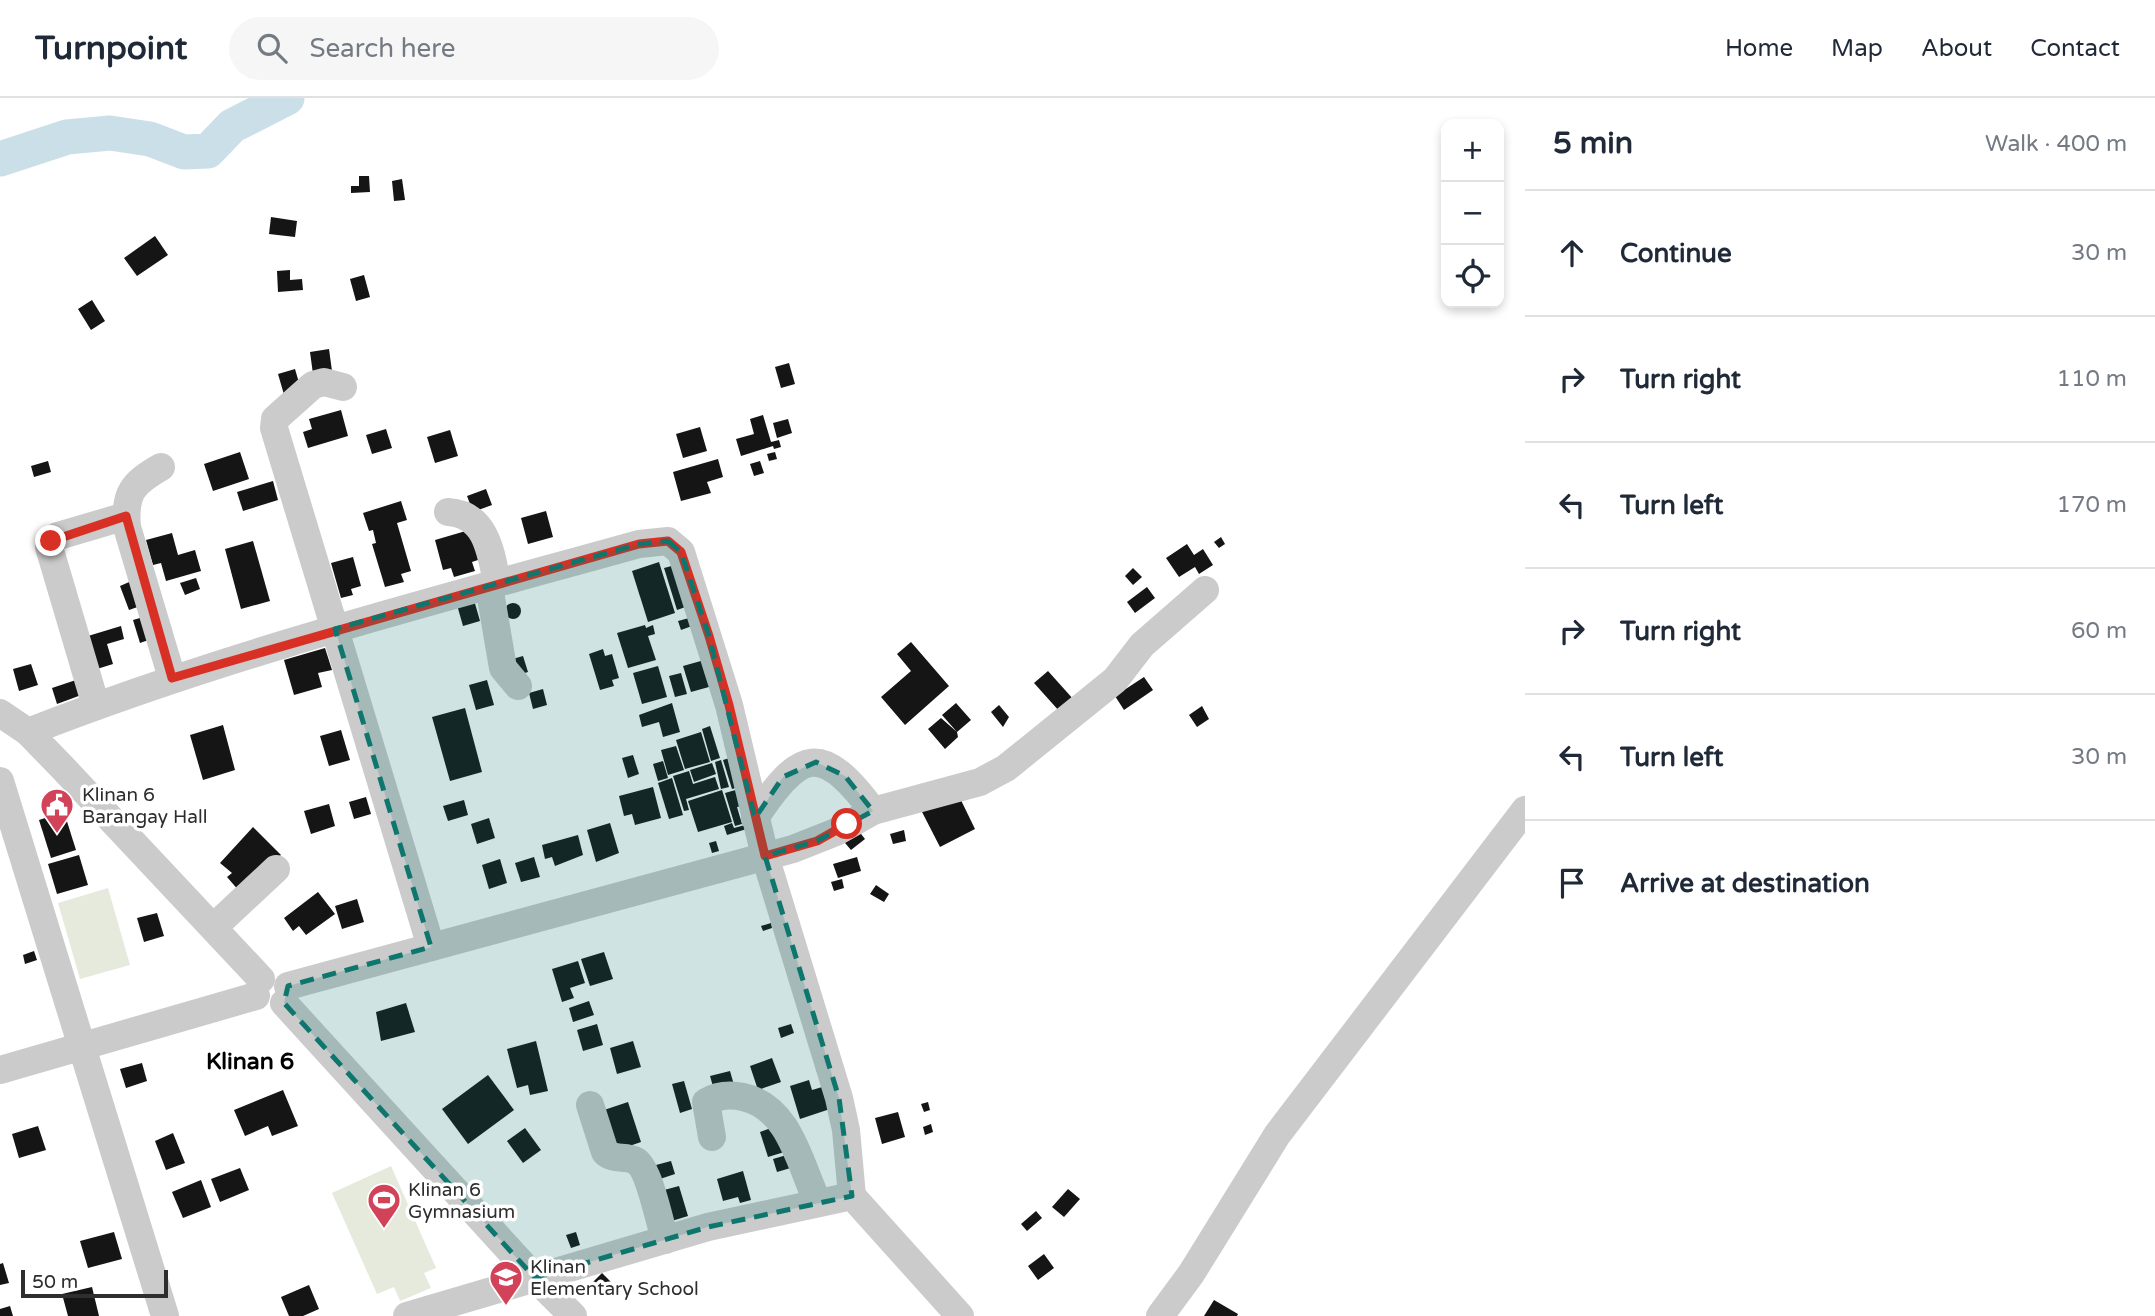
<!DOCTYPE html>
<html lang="en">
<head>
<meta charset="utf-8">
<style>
	body { margin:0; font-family:"Varela Round",sans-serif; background:#f6f6f7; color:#1f2937 }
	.controls { position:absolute; right:21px; top:21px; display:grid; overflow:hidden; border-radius:14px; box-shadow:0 4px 10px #0003 }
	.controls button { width:63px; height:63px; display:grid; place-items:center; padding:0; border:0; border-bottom:2px solid #e0e1e3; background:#fff; color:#1f2937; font:35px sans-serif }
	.scale { position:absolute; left:21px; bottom:18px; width:147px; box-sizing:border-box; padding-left:7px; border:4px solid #2e2e2e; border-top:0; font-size:19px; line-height:24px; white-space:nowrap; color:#2e2e2e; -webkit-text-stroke:5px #fff; paint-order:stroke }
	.stop { position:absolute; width:21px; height:21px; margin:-16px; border:5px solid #d93025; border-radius:50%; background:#fff }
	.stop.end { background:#d93025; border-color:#fff; box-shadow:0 2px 7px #0008 }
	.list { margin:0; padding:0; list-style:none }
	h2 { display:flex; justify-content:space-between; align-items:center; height:91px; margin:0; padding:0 28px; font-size:30px }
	h2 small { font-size:23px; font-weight:400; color:#747a83 }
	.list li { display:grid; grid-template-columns:46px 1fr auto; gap:21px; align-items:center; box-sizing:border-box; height:126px; padding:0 28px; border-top:2px solid #e0e1e3 }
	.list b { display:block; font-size:26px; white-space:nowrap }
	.list em { font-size:23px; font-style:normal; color:#747a83 }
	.icon { flex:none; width:38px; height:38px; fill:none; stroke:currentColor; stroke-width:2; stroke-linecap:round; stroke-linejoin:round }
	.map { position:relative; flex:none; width:1525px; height:1218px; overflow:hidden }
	header { display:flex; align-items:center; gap:42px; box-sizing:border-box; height:98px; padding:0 35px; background:#fff; border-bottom:2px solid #e0e1e3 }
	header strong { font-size:33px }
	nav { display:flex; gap:38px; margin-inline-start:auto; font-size:24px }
	.search { width:490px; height:63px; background:#f6f6f7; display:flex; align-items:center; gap:18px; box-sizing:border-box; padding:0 24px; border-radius:38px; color:#747a83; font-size:26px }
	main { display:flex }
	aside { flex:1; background:#fff }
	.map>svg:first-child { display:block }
	.green { fill:#e5eadd }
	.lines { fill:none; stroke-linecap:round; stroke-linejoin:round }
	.river { stroke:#cbdfe8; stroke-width:35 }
	.building { fill:#151515 }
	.minor { stroke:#cbcbcb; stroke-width:28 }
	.route { stroke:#d93025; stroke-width:9 }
	.marked { fill:#0f766e; fill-opacity:0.2; stroke:#0f766e; stroke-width:5; stroke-dasharray:14 9; stroke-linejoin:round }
	.labels { text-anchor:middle; stroke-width:7; stroke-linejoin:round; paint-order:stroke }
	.poi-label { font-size:19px; fill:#2e2e2e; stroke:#fff; text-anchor:start }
	.quarter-label { font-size:23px; font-weight:bold; fill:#000; stroke:#fff }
</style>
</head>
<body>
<header>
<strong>Turnpoint</strong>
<div class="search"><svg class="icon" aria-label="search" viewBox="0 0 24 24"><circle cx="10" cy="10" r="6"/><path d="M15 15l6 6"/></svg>Search here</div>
<nav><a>Home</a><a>Map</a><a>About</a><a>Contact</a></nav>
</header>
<main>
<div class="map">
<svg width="1525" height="1218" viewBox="0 0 1525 1218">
	<rect width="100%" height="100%" fill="#fff"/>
	<g class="green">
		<path d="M108 790 130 867 80 881 58 805Z"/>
		<path d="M391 1068 436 1170 424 1175 431 1190 400 1203 394 1189 377 1196 332 1095Z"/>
	</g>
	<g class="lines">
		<path class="river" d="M0 61 67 39 110 35 150 41 184 54 208 53 232 28 287 0"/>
	</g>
	<g class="building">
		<path d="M359 78H369L370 94 351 95V88H359Z"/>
		<path d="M402 81 405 102 394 103 392 83Z"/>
		<path d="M271 119 297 123 295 139 269 136Z"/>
		<path d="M155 138 168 157 137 178 124 160Z"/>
		<path d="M290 172V182L302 181 303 192 278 194 277 173Z"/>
		<path d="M364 177 370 199 356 203 350 181Z"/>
		<path d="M92 202 105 223 91 232 78 211Z"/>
		<path d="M329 251 332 273 313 276 310 254Z"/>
		<path d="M789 265 795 286 781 290 775 269Z"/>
		<path d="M295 271 302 295 285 300 278 276Z"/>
		<path d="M341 312 348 338 308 350 303 334 312 331 309 321Z"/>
		<path d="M763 317 771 344 779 342 781 349 774 351 773 348 741 358 736 341 754 336 750 321Z"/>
		<path d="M788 321 792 335 777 340 773 325Z"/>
		<path d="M700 329 707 353 683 360 676 336Z"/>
		<path d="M386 331 392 350 372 356 366 337Z"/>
		<path d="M450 332 458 358 435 365 427 339Z"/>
		<path d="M240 354 249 381 213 393 204 366Z"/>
		<path d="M775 354 777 361 769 363 767 356Z"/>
		<path d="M718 361 723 379 707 384 711 395 681 403 673 374Z"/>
		<path d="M48 363 51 374 34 379 31 368Z"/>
		<path d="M760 363 764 375 754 378 750 366Z"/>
		<path d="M273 383 278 402 243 413 237 394Z"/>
		<path d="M486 391 492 407 473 414 467 398Z"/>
		<path d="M401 403 407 422 397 425 411 473 401 476 404 484 385 489 372 446 376 445 373 432 369 433 363 415Z"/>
		<path d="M546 413 553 439 528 446 521 420Z"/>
		<path d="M476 430 484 460 472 464 475 473 454 479 451 470 443 472 435 442Z"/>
		<path d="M172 435 178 457 195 452 201 473 166 483 161 465 153 467 146 442Z"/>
		<path d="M1221 439 1225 446 1219 450 1214 444Z"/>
		<path d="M253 443 270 503 241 511 225 451Z"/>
		<path d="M1187 446 1194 457 1203 451 1213 467 1199 476 1195 469 1179 479 1166 460Z"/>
		<path d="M353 459 361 488 351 491 353 497 341 500 331 465Z"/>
		<path d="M659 464 675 515 648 524 632 473Z"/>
		<path d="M679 466 691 507 677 512 664 470Z"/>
		<path d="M1133 470 1142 479 1133 487 1125 478Z"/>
		<path d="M196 480 200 491 185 497 180 485Z"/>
		<path d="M136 481 146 506 129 512 120 488Z"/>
		<path d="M1147 489 1155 500 1135 515 1127 504Z"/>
		<path d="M474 502 480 523 463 528 457 507Z"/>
		<circle cx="513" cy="513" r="8"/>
		<path d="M150 517 157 539 140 545 133 522Z"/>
		<path d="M689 520 692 528 681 532 678 523Z"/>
		<path d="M645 527 646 530 653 527 655 536 648 538 656 562 628 570 617 535Z"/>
		<path d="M121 528 124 541 107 546 113 566 97 571 88 538Z"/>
		<path d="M911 544 949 588 905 627 881 599 911 573 897 556Z"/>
		<path d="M325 550 332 572 318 575 322 589 294 597 284 562Z"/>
		<path d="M603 551 605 558 612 556 619 580 612 582 614 588 600 592 589 556Z"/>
		<path d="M523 558 528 574 518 577 509 562Z"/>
		<path d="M708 561 716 587 691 594 683 568Z"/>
		<path d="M31 566 38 587 19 593 13 571Z"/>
		<path d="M658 568 667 599 642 606 633 575Z"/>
		<path d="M1048 573 1074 602 1060 614 1034 585Z"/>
		<path d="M681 575 687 596 675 599 669 578Z"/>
		<path d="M1144 579 1153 592 1124 612 1115 598Z"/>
		<path d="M79 581 84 596 57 606 52 590Z"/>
		<path d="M487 582 494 607 476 612 469 587Z"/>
		<path d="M543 591 547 607 533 611 529 595Z"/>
		<path d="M672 605 680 634 663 639 659 624 642 629 639 617Z"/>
		<path d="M956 605 971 622 957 634 958 639 945 651 928 631 941 620 957 634 942 617Z"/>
		<path d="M999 607 1009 619 1003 629 991 614Z"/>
		<path d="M1202 608 1209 621 1197 629 1189 617Z"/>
		<path d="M465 610 482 674 450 683 432 619Z"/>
		<path d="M223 627 235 672 203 682 190 637Z"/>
		<path d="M710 628 720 660 711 663 702 631Z"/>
		<path d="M341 632 350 662 329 668 320 638Z"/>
		<path d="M701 634 710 664 685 671 676 642Z"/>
		<path d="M676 648 684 672 668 677 661 652Z"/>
		<path d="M633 657 639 676 628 680 622 660Z"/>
		<path d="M736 658 746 687 732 691 723 662Z"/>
		<path d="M721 662 729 689 721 691 715 664Z"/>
		<path d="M663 663 668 680 658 683 653 666Z"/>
		<path d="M712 665 716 676 694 684 690 672Z"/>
		<path d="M689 673 693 686 715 679 719 691 686 701 689 712 684 713 673 678Z"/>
		<path d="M672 680 683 717 669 721 658 685Z"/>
		<path d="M653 689 661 720 635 727 632 716 624 718 619 698Z"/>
		<path d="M746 689 751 706 737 709 742 726 735 728 725 695Z"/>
		<path d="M722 692 732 724 698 734 688 703Z"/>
		<path d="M957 694 975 731 940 749 921 712Z"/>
		<path d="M366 699 371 716 354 721 349 704Z"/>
		<path d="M464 702 468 717 448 723 443 708Z"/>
		<path d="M329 706 335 728 311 736 304 713Z"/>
		<path d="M64 714 76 752 51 760 39 722Z"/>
		<path d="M489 720 495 740 477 746 471 726Z"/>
		<path d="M610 725 619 755 596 764 587 732Z"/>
		<path d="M732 725 734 730 745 727 750 730 727 737 724 728Z"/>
		<path d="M854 727 865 741 851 752 840 739Z"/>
		<path d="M253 729 281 757 240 794 227 779 232 775 220 765Z"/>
		<path d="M904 732 906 743 893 746 890 736Z"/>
		<path d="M578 737 583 757 555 768 552 759 545 761 542 747Z"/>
		<path d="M716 743 719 753 712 755 709 745Z"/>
		<path d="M79 757 88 787 57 796 48 766Z"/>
		<path d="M534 759 540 779 521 784 515 765Z"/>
		<path d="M857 759 861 773 838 780 833 766Z"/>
		<path d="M500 761 507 785 489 791 482 767Z"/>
		<path d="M842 781 844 790 834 793 831 784Z"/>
		<path d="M876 787 889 796 884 804 870 796Z"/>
		<path d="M318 794 335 816 306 837 299 828 293 833 284 820Z"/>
		<path d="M357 801 364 824 342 831 335 808Z"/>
		<path d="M157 815 164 838 144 844 137 820Z"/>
		<path d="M771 825 772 830 763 833 761 828Z"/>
		<path d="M34 853 37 862 25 866 23 857Z"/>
		<path d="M604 854 613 881 590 888 581 861Z"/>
		<path d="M578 863 585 885 570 890 574 900 562 904 552 871Z"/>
		<path d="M589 903 594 917 573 924 569 910Z"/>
		<path d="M406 905 415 934 381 943 376 914Z"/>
		<path d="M597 926 603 947 583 953 577 932Z"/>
		<path d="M791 926 794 935 781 940 778 930Z"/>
		<path d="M536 943 548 993 530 997 528 987 517 990 507 951Z"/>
		<path d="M633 943 641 969 617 976 610 950Z"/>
		<path d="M772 960 781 984 758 992 750 968Z"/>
		<path d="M142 965 147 983 126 990 120 971Z"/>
		<path d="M730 973 734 987 714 992 710 978Z"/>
		<path d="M488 977 514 1012 468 1046 442 1011Z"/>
		<path d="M809 982 812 992 829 987 836 1009 800 1021 790 988Z"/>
		<path d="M684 983 692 1011 680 1015 672 986Z"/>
		<path d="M283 992 298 1028 272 1038 268 1028 245 1038 234 1012Z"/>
		<path d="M628 1004 641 1044 615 1053 601 1013Z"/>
		<path d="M928 1004 930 1012 924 1014 921 1006Z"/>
		<path d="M898 1014 905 1039 882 1046 875 1020Z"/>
		<path d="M782 1026 791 1052 768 1059 760 1034Z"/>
		<path d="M931 1026 933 1034 925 1037 923 1029Z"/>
		<path d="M38 1028 46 1052 19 1060 12 1036Z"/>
		<path d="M525 1030 541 1052 523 1065 507 1043Z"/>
		<path d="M173 1035 185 1065 166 1072 155 1043Z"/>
		<path d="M790 1056 794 1069 777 1074 773 1061Z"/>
		<path d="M671 1063 675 1076 660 1081 656 1067Z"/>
		<path d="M240 1070 249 1092 220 1104 211 1081Z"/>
		<path d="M743 1073 751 1102 740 1105 738 1099 723 1103 717 1081Z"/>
		<path d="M201 1082 211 1109 183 1120 172 1094Z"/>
		<path d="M679 1088 688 1118 662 1126 653 1095Z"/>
		<path d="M1068 1091 1080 1101 1064 1119 1052 1109Z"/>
		<path d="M1036 1113 1042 1120 1027 1133 1021 1126Z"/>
		<path d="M114 1134 122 1161 88 1170 80 1143Z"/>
		<path d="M576 1134 580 1147 571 1150 566 1137Z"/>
		<path d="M1044 1156 1054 1170 1038 1182 1028 1168Z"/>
		<path d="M3 1165 9 1185 0 1187V1166Z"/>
		<path d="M602 1175 614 1187 603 1199 590 1187Z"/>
		<path d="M309 1187 319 1211 303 1218H289L281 1199Z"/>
		<path d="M92 1189 99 1218H68L62 1196Z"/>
		<path d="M1214 1202 1238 1216 1237 1218H1204Z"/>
		<path d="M10 1208 13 1218H0V1211Z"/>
	</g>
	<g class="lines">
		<g class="minor">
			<path d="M343 289 324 284 313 287 275 321 274 330 431 849"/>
			<path d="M161 369C133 385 124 395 127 429L172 580"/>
			<path d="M448 414C486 416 491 454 497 485"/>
			<path d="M489 488 503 570 518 588"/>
			<path d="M96 608 49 449 51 443 58 438 126 418"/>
			<path d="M0 615 28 634 62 669 261 881"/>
			<path d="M28 634C227 556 434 503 639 446L668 443 681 454 729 607 765 758 839 1000 846 1032 852 1098"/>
			<path d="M0 683 165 1218"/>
			<path d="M755 720C800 651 822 644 873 713"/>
			<path d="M215 828 276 771"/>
			<path d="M288 888 793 751 836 734 873 713 980 684 1006 670 1115 582 1142 547 1205 492"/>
			<path d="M284 905 535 1180 573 1218"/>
			<path d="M0 972 256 898"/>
			<path d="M590 1007 605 1054C614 1063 625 1057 636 1063 649 1071 660 1125 665 1142"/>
			<path d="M712 1039 706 1004C718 997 729 996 743 999 790 1009 800 1067 818 1105"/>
			<path d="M407 1218 708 1129 852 1098 960 1218"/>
			<path d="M1160 1218 1191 1176 1277 1037 1525 712"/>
		</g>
	</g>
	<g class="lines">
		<path class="route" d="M51 443 126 418 172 580 639 446 668 443 681 454 709 538 729 607 765 758 817 743 847 726"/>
	</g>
	<path class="marked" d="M668 443 681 454 709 538 755 720 783 679 816 664 845 678 873 713 817 743 765 758 839 1000 852 1098 708 1129 535 1180 284 905 288 888 431 849 335 531 639 446Z"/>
	<defs>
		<symbol id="civic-pin" viewBox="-11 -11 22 30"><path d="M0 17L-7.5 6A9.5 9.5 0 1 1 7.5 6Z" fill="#d2435a" stroke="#fff"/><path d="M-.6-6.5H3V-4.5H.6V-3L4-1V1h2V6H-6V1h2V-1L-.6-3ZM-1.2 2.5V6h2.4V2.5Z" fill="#fff"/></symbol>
		<symbol id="stadium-pin" viewBox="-11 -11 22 30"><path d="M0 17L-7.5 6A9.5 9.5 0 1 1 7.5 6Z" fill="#d2435a" stroke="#fff"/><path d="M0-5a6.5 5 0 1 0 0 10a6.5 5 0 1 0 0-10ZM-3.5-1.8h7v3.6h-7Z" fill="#fff"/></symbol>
		<symbol id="school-pin" viewBox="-11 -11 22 30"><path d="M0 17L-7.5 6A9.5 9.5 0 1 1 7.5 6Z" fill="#d2435a" stroke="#fff"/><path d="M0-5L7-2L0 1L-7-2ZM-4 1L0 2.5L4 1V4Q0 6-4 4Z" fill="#fff"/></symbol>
	</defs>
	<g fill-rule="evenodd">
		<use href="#civic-pin" x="38" y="688" width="38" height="52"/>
		<use href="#stadium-pin" x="365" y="1083" width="38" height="52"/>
		<use href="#school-pin" x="487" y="1160" width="38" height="52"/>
	</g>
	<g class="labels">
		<g class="poi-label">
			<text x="82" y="703">Klinan 6<tspan x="82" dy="22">Barangay Hall</tspan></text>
			<text x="408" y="1098">Klinan 6<tspan x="408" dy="22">Gymnasium</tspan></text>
			<text x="530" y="1175">Klinan<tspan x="530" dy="22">Elementary School</tspan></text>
		</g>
		<g class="quarter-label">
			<text x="250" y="971">Klinan 6</text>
		</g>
	</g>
</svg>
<div class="controls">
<button>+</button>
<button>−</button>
<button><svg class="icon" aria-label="locate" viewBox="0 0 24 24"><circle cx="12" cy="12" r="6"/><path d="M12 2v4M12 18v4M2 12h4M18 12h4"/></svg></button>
</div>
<div class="scale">50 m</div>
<div class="stop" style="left:847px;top:726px"></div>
<div class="stop end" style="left:51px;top:443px"></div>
</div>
<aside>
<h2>5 min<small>Walk · 400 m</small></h2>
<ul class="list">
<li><svg class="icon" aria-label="ahead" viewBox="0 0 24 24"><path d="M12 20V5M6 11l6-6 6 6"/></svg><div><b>Continue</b></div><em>30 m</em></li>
<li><svg class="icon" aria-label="right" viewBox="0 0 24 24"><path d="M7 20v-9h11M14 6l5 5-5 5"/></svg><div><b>Turn right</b></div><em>110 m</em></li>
<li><svg class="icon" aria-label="left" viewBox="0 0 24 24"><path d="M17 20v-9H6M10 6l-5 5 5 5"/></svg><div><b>Turn left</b></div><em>170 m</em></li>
<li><svg class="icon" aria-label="right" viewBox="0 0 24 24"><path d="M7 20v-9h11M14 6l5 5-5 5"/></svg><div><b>Turn right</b></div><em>60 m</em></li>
<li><svg class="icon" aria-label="left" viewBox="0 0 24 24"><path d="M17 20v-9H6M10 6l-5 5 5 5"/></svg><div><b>Turn left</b></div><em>30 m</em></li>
<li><svg class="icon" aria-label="arrive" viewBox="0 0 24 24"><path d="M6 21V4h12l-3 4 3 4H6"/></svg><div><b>Arrive at destination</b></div></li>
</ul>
</aside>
</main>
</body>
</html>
